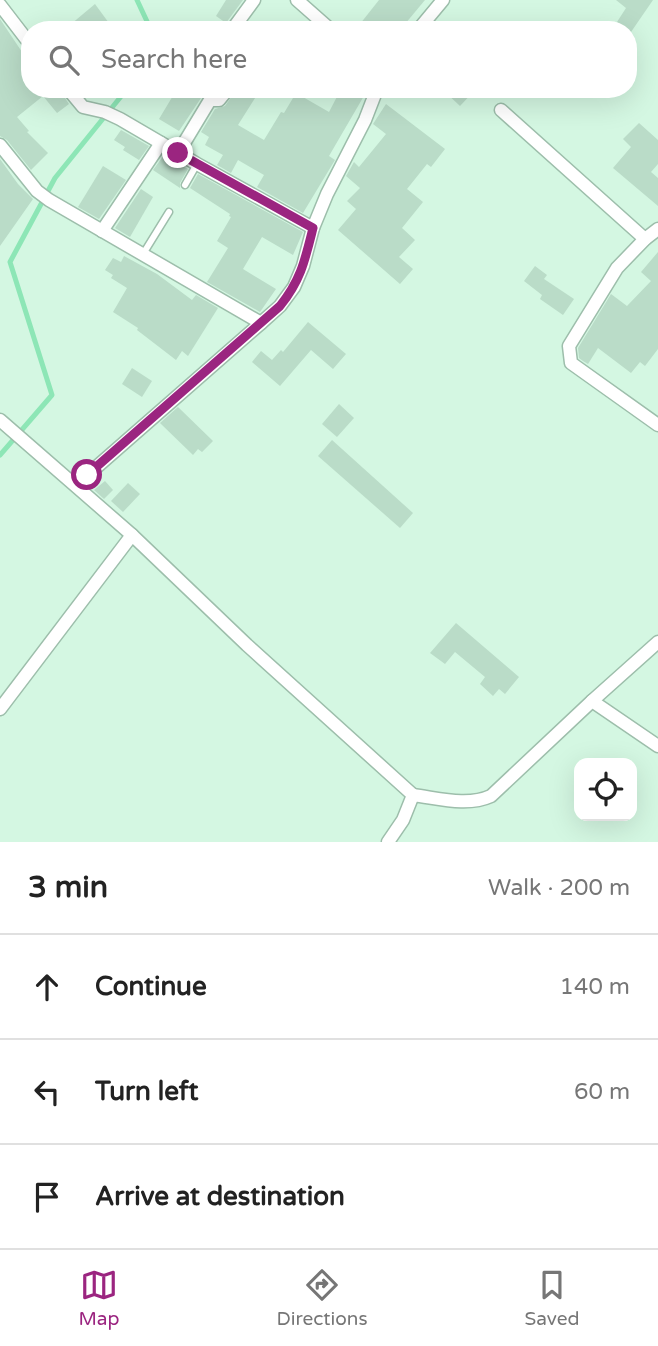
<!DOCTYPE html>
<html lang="en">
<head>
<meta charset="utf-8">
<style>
	body { margin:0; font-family:"Varela Round",sans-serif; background:#f6f6f6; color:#222 }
	.controls { position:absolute; right:21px; bottom:21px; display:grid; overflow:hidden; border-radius:14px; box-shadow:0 7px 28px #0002 }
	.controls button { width:63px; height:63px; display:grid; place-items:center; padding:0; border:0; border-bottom:2px solid #e0e0e0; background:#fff; color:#222; font:35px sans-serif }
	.stop { position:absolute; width:21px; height:21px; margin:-16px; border:5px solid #9b2580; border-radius:50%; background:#fff }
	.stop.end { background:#9b2580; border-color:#fff; box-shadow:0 2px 7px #0008 }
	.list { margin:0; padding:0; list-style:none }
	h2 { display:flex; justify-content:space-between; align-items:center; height:91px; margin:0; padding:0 28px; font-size:30px }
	h2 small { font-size:23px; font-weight:400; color:#767676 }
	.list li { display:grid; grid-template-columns:46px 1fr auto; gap:21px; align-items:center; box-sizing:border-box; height:105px; padding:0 28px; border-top:2px solid #e0e0e0 }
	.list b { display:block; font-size:26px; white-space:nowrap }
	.list em { font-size:23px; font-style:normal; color:#767676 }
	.icon { flex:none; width:38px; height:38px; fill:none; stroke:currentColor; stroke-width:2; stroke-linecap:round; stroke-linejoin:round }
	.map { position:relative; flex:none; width:658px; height:842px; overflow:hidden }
	.search { position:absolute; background:#fff; box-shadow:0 7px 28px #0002; left:21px; right:21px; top:21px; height:77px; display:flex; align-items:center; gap:18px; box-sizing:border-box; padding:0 24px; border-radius:28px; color:#767676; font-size:26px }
	.sheet { height:406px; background:#fff }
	nav { display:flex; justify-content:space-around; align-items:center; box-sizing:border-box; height:98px; border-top:2px solid #e0e0e0; background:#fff; font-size:19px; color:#767676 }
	nav a { display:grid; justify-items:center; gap:4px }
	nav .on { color:#9b2580 }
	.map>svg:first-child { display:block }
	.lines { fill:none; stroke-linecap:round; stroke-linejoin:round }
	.stream { stroke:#8de6b6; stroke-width:5 }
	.building { fill:#badcc8 }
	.service-casing { stroke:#9dbeab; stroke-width:9 }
	.minor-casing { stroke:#9dbeab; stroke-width:15 }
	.service { stroke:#fff; stroke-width:6 }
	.minor { stroke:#fff; stroke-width:12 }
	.route { stroke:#9b2580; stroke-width:9 }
</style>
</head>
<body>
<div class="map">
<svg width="658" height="842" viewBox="0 0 658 842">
	<rect width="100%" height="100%" fill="#d4f7e2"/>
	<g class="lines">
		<g class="stream">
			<path d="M137 0 151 30"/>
			<path d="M0 455 52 395 10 262 55 178 127 89"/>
		</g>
	</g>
	<g class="building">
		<path d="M226 0H243L226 23 216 16Z"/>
		<path d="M379 0H425L400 30H367L360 24Z"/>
		<path d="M616 0H653L631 32 617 22 626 8Z"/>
		<path d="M95 4 114 30H64Z"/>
		<path d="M0 19 24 55 30 53V89H59L69 104 57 113 43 96 17 117 29 131 27 132 48 153 31 170 7 140 0 136Z"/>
		<path d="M177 89H216L203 95 179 131 159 119Z"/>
		<path d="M237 89H257L254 94 257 95 238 125 264 140 281 112 284 113 296 93 329 112 341 89H368L329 156 335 160 303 213 257 187 264 175 238 160 231 173 217 165 223 155 205 145 209 137 201 132 215 109 225 106Z"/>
		<path d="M442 89H476L460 106Z"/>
		<path d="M386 104 445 149 431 167 427 164 407 189 423 202 402 228 415 240 399 257 413 269 400 284 338 230 356 209 347 201 360 188 346 176 354 162 359 167 386 134 373 124Z"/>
		<path d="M639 123 658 140V164L651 172 658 178V206L613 168 631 147 623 139Z"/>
		<path d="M121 130 149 146 139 160 123 150 125 147 114 140Z"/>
		<path d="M164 155 188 169 180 183V188L153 170Z"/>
		<path d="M0 159 18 184 33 199 0 246Z"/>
		<path d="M103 166 126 180 99 219 78 207Z"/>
		<path d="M198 174 303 232 293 255 262 237 243 269 276 289 260 312 207 282 228 248 217 241 231 217 229 216 230 214 190 188Z"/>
		<path d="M141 189 153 197 130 237 115 228Z"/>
		<path d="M658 252V349L645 366 640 362 631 373 598 348 588 364 583 361 579 358 578 348 611 294 627 306 651 281 641 272Z"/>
		<path d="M124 256 157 274 192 300 196 295 218 308 188 356 182 351 176 360 137 330 138 328 113 312 127 288 111 278 113 275 105 270 113 258 121 262Z"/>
		<path d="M535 266 547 275 544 279 574 299 563 315 540 299 542 295 524 281Z"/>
		<path d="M308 322 346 354 333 369 311 350 280 386 252 362 261 351 272 360 281 350 283 352Z"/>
		<path d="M132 368 152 381 142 397 122 384Z"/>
		<path d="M339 404 354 418 337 437 322 424Z"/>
		<path d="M178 407 213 441 202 452 198 449 193 455 160 423Z"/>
		<path d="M332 440 413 513 400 528 318 456Z"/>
		<path d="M105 481 113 490 104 499 94 490Z"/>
		<path d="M128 483 140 494 123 512 111 501Z"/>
		<path d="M456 623 519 677 505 694 499 689 493 696 480 684 485 677 455 652 445 664 430 653Z"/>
	</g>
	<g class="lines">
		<defs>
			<g id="service">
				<path d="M185 185 197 164"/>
				<path d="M143 254 169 212"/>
			</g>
			<g id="minor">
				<path d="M297 0 331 30"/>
				<path d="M0 5 30 44"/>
				<path d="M232 30 254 0"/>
				<path d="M418 30 443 0"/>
				<path d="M68 89 83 107 105 112 120 119 197 164 313 228"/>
				<path d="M501 110 645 239"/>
				<path d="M0 145 37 191 49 200 261 323"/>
				<path d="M178 153 210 100H219L228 89"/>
				<path d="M658 229 645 239 617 268 569 346 571 363 658 425"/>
				<path d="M102 231 161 143"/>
				<path d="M0 420 132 535 247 645 413 795"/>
				<path d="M76 485 261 323 280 306 294 287 303 266 313 228 327 194 365 120 377 89"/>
				<path d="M592 701 658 642"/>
				<path d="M0 709 132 535"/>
				<path d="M413 795C438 798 467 807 491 796L592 701 658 746"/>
				<path d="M388 842 403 820 413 795"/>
			</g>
		</defs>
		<use href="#service" class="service-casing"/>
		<use href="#minor" class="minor-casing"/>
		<use href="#service" class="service"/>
		<use href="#minor" class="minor"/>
	</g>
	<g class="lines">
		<path class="route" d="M87 475 280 306C301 280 305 260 313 228L178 153"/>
	</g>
</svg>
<div class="controls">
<button><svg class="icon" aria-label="locate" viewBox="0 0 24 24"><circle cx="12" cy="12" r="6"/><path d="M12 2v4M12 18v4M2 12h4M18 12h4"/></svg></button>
</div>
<div class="stop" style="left:87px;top:475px"></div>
<div class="stop end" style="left:178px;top:153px"></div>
<div class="search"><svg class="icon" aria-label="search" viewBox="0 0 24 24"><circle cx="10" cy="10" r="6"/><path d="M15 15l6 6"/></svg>Search here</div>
</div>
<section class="sheet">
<h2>3 min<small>Walk · 200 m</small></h2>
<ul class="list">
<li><svg class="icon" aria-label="ahead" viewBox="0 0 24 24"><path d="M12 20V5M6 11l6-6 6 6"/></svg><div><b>Continue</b></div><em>140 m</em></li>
<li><svg class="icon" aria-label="left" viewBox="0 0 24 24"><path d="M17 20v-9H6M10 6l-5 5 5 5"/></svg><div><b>Turn left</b></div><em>60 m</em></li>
<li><svg class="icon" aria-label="arrive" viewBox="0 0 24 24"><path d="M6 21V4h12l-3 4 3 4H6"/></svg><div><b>Arrive at destination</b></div></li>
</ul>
</section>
<nav>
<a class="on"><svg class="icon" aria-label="map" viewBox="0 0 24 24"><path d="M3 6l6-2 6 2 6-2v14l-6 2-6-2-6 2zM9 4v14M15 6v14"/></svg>Map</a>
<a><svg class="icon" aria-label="directions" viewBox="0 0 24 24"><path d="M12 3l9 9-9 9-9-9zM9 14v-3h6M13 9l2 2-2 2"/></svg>Directions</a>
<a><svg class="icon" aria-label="saved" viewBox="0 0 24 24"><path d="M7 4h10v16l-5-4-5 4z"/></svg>Saved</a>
</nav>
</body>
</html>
